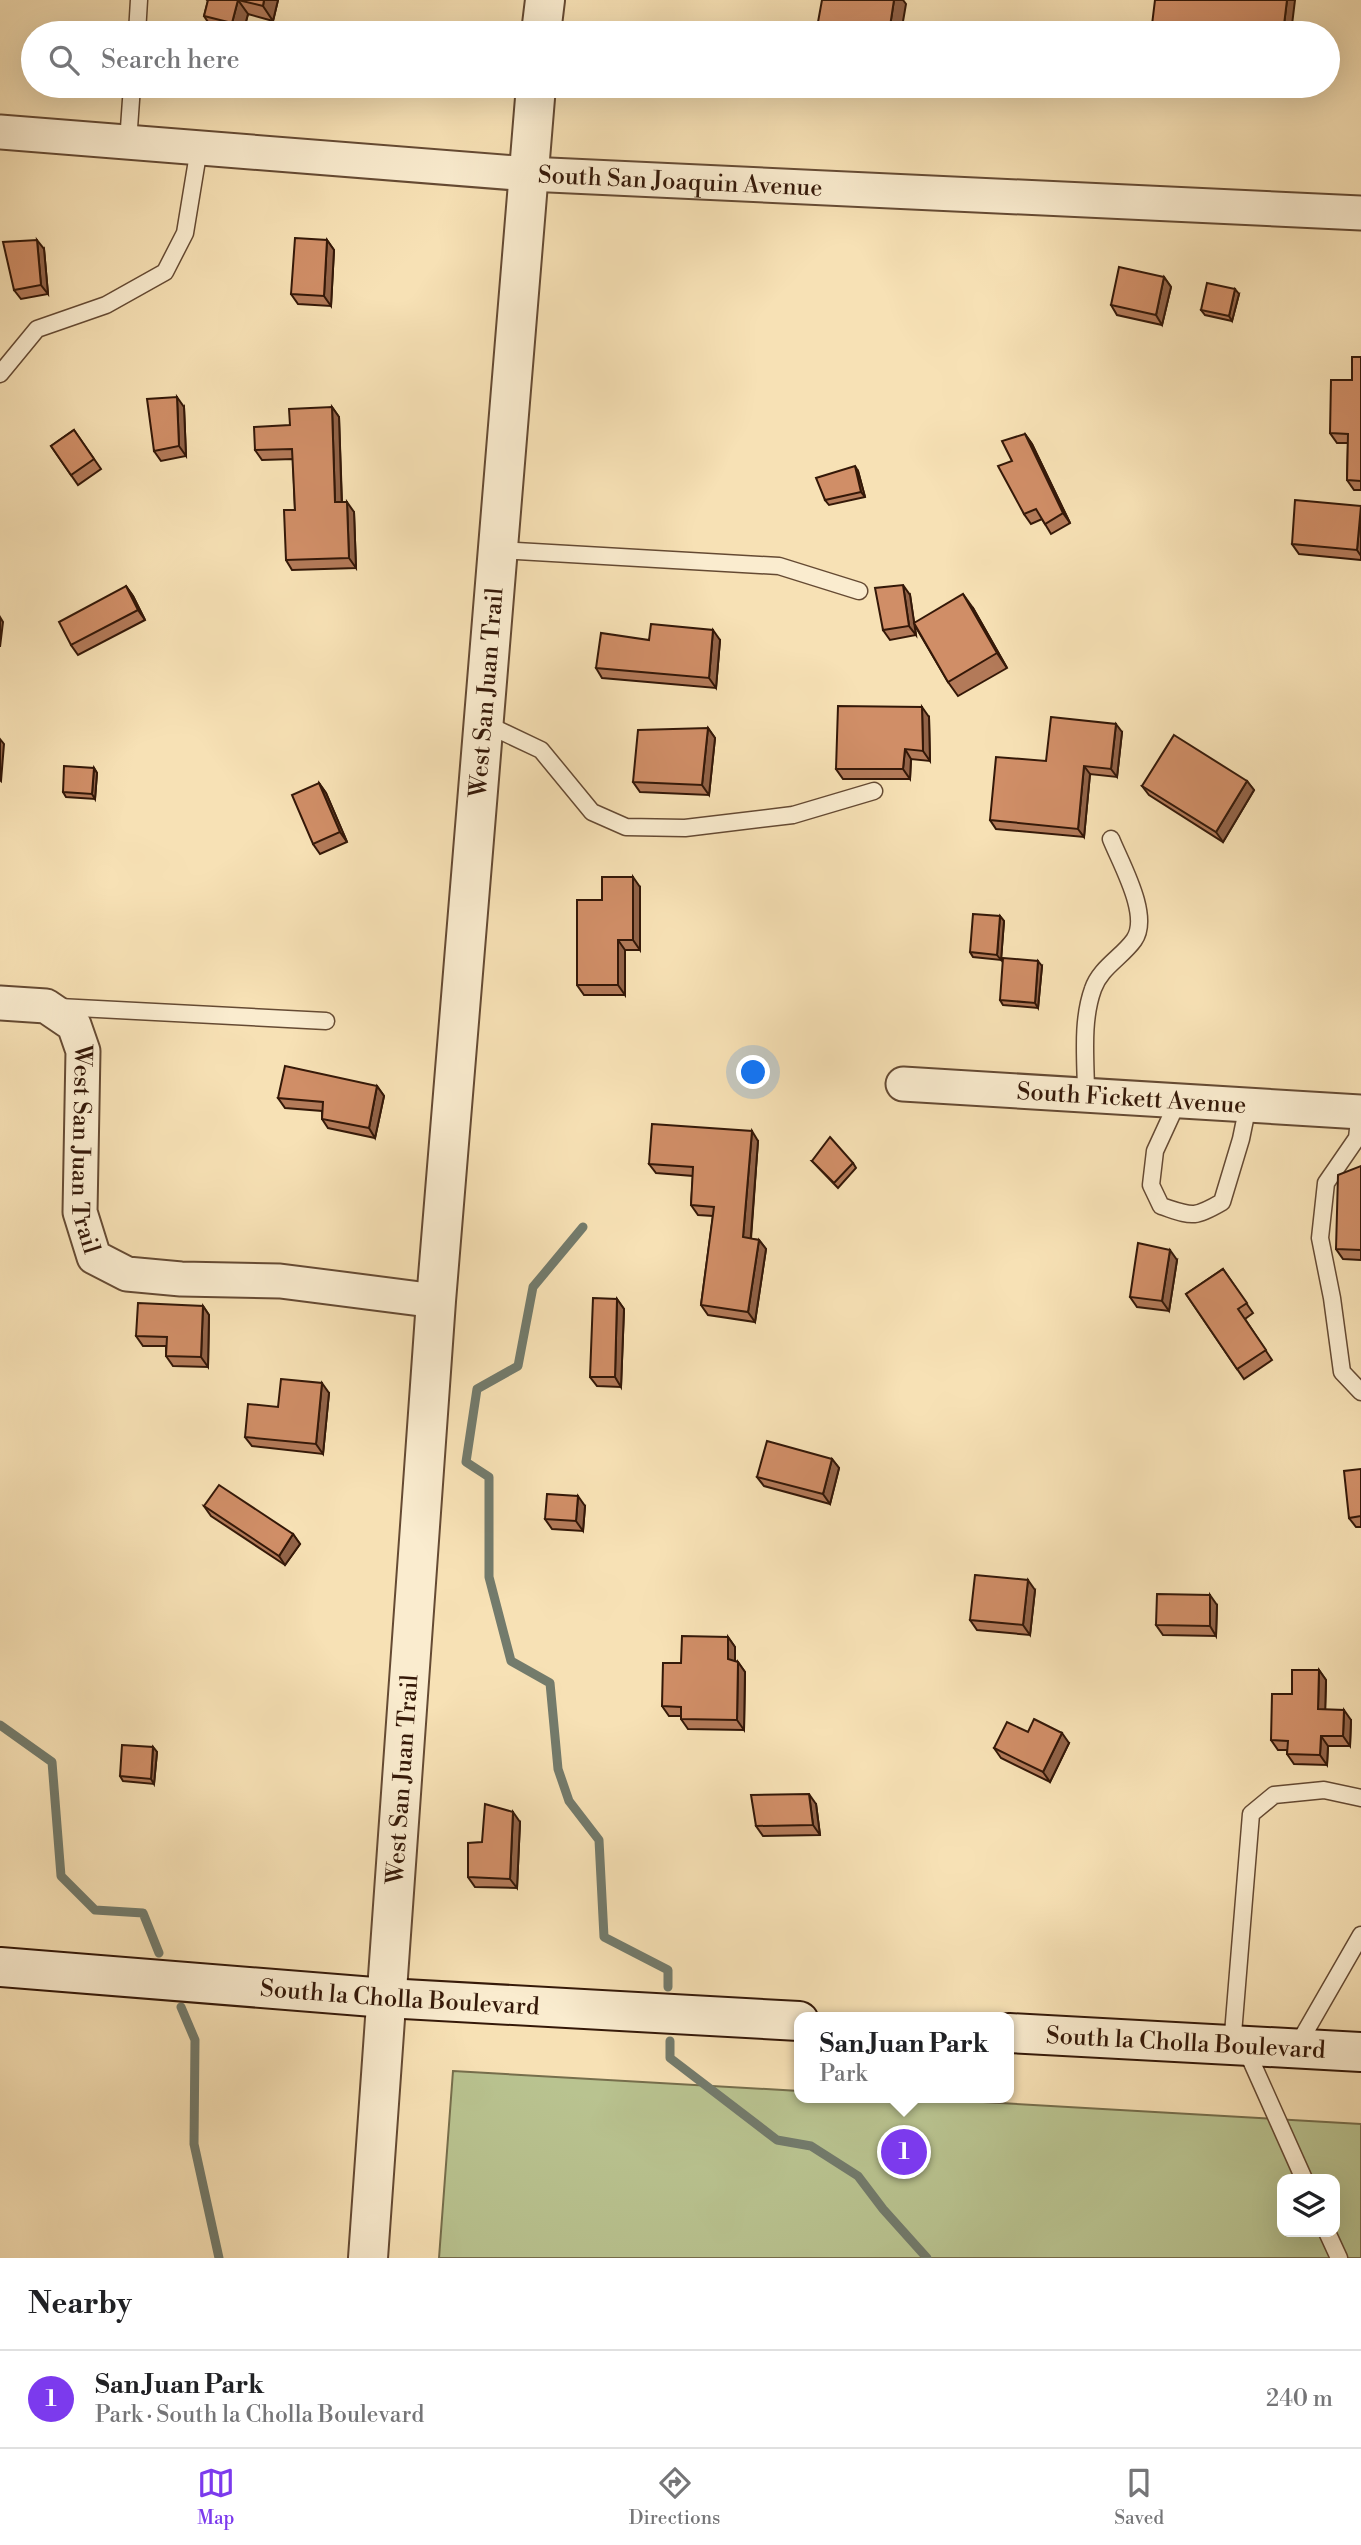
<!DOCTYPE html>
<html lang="en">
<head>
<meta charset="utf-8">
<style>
	body { margin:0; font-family:"Libre Bodoni",serif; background:#f2f2f2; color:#202124 }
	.controls { position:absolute; right:21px; bottom:21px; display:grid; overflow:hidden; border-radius:14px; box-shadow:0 7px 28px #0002 }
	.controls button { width:63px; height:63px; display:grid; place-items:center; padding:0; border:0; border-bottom:2px solid #e0e0e0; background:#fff; color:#202124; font:35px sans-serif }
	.you { position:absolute; left:754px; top:1073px; width:24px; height:24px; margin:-18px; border:5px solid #fff; border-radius:50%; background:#1a73e8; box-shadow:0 0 0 10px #1a73e833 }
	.badge { display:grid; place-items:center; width:46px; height:46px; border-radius:50%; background:#7c3aed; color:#fff; font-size:23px; font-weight:700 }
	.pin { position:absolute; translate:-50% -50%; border:4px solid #fff; box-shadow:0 2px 7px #0006 }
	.popup { position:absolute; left:794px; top:2012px; width:220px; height:91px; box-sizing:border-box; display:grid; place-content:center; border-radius:14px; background:#fff; filter:drop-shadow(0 2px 5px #0005); font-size:23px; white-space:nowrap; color:#757577 }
	.popup b { font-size:26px; color:#202124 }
	.popup::after { content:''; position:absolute; left:50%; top:100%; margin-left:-14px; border:14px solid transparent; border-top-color:#fff }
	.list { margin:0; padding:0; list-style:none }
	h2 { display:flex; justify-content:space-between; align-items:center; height:91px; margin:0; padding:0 28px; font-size:30px }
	h2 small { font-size:23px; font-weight:400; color:#757577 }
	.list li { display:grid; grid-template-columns:46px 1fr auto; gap:21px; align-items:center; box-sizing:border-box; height:98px; padding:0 28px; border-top:2px solid #e0e0e0 }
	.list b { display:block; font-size:26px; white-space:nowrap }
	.list p { margin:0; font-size:23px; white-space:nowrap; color:#757577 }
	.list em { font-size:23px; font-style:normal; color:#757577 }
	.icon { flex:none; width:38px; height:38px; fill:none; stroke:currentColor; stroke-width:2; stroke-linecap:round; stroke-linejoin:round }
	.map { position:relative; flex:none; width:1361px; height:2258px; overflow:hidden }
	.search { position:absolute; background:#fff; box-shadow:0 7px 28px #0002; left:21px; right:21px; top:21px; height:77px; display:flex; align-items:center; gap:18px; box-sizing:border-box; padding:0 24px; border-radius:38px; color:#757577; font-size:26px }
	.sheet { height:189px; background:#fff }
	nav { display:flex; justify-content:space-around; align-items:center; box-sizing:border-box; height:98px; border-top:2px solid #e0e0e0; background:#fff; font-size:19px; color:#757577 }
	nav a { display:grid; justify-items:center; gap:4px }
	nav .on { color:#7c3aed }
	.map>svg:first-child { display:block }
	.green { fill:#b9c390; stroke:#766e4c; stroke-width:2; fill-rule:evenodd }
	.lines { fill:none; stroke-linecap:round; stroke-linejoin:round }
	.stream { stroke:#737b6c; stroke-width:9 }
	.service-casing { stroke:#654a33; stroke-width:19 }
	.minor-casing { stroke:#654a33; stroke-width:37 }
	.tertiary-casing { stroke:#654a33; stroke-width:42 }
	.secondary-casing { stroke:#341808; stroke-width:42 }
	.service { stroke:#faeccf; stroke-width:16 }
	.minor { stroke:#faeccf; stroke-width:33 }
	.tertiary { stroke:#faeccf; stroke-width:38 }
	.secondary { stroke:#faeccf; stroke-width:38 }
	.wall { fill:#b37a59; stroke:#341808; stroke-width:2 }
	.shaded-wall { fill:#926348; stroke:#341808; stroke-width:2 }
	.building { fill:#d08e67; stroke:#341808; stroke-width:2 }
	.labels { text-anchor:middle; stroke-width:6; stroke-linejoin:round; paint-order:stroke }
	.street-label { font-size:24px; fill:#341808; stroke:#faeccf }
</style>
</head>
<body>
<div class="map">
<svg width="1361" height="2258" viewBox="0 0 1361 2258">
	<rect width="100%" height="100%" fill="#f7e1b5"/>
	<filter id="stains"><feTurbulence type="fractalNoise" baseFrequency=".00286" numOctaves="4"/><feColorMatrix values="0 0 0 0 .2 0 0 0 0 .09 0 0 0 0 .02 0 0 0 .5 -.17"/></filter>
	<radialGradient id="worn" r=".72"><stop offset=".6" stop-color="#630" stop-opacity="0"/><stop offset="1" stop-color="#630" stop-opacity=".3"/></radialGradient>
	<path class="green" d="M453 2071 799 2091V2098H913L1361 2124V2258H439ZM1282 2179H1335V2232H1282Z"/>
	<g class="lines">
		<g class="stream">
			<path d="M583 1227 533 1287 518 1366 477 1389 466 1462 489 1477V1577L511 1661 550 1683 558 1769 569 1801 599 1840 604 1937 668 1970V1987"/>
			<path d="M0 1725 52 1762 61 1876 95 1910 143 1913 159 1953"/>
			<path d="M181 2007 195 2040 194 2144 219 2258"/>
			<path d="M670 2041V2058L777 2140 811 2146 858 2176 883 2209 927 2258"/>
		</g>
		<defs>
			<g id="service">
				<path d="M137 33 139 0"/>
				<path d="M128 142 132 86"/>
				<path d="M0 374 37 329 106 305 165 272 185 233 199 148"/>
				<path d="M498 550 779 566 859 591"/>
				<path d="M484 723 541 750 592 812 626 827 685 828 793 815 874 791"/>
				<path d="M59 1007 326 1021"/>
				<path d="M1086 1096C1086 1061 1081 1022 1093 989 1100 968 1122 957 1134 940 1151 916 1121 864 1111 839"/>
				<path d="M1178 1101 1155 1151 1151 1185 1161 1206C1192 1216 1193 1219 1222 1202L1241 1139 1248 1105"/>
				<path d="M1360 1112 1357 1138 1326 1183 1320 1238 1332 1298 1342 1372 1361 1392"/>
				<path d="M1232 2046 1251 1814 1274 1795 1324 1790 1361 1798"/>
				<path d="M1245 2047 1304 2179"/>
				<path d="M1296 2048 1361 1935"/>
				<path d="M1327 2232 1339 2258"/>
			</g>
			<g id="minor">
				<path id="s1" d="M0 132 528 174 1361 213"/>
				<path id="s2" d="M0 1003 46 1006 74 1025 83 1051 80 1212 94 1257 127 1274 181 1279 280 1281 436 1301"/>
				<path id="s3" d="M903 1084 1361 1112"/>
			</g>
			<g id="tertiary">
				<path d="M541 33 545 0"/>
				<path id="s4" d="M368 2258 436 1301 536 86"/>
			</g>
			<g id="secondary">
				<path id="s5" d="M0 1967 386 1998 799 2021"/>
				<path id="s6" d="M1009 2033 1361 2052"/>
			</g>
		</defs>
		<use href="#service" class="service-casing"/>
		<use href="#minor" class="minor-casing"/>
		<use href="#tertiary" class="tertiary-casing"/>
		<use href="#secondary" class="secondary-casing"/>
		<use href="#service" class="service"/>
		<use href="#minor" class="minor"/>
		<use href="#tertiary" class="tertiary"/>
		<use href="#secondary" class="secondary"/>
	</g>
	<g class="wall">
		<path d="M207 0H278L273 21 248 14 243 33H225L214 31 204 16 208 1Z"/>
		<path d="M1023 86H1074L1073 94Z"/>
		<path d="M327 240 334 250 331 306 298 304 291 294Z"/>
		<path d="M44 249 48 294 21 299 14 290Z"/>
		<path d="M1164 277 1171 287 1162 325 1117 315 1111 305Z"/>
		<path d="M1239 294 1232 321 1205 315 1201 310Z"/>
		<path d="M1361 357V490H1354L1347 480 1348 443H1337L1330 433Z"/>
		<path d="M184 407 186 456 161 461 154 451Z"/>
		<path d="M332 407 339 417 342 502 354 512 356 568 292 570 286 560 295 510 293 459 262 460 255 450 290 425Z"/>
		<path d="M74 430 101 469 78 485 51 446Z"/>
		<path d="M1025 434 1032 444 1070 523 1051 534 1042 519 1031 524 1024 514 1012 461Z"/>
		<path d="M858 471 865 497 829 505 825 500Z"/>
		<path d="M1361 506V560L1299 554 1292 544Z"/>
		<path d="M126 586 133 596 145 620 78 655 71 645Z"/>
		<path d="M910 595 914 623 973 608 1007 668 958 696 948 682 914 624 916 635 890 640 883 630Z"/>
		<path d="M720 640 716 688 602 678 596 668Z"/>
		<path d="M929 717 930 761 911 759 910 779H843L836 769Z"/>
		<path d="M708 728 715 738 709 795 640 792 633 782Z"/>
		<path d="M1122 732 1117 777 1090 774 1084 837 996 829 990 820 1046 761Z"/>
		<path d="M94 768 97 773 95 799 66 797 63 792Z"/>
		<path d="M1247 781 1254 790 1223 842 1149 795 1142 786Z"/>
		<path d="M319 783 326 793 347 842 320 854 313 844Z"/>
		<path d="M640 887V950H625V995H584L577 985 602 900Z"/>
		<path d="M1000 916 1004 921 1001 960 973 957 970 952Z"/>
		<path d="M1042 966 1038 1008 1003 1005 1000 1000Z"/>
		<path d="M377 1086 384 1096 375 1138 328 1128 322 1119V1111L285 1108 278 1098Z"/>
		<path d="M758 1141 751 1239 759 1240 766 1249 755 1322 708 1315 701 1305 713 1216 698 1215 691 1205 693 1176 656 1173 649 1164Z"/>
		<path d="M812 1161 853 1163 856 1168 838 1188Z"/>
		<path d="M1361 1166V1260L1343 1259 1336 1249Z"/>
		<path d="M1177 1260 1169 1311 1137 1307 1130 1297Z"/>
		<path d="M1223 1269 1253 1313 1245 1319 1272 1360 1244 1379 1186 1294Z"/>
		<path d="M617 1299 624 1309 621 1387 597 1386 590 1377Z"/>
		<path d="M203 1306 209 1315 208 1367 173 1366 166 1356V1346H143L136 1336Z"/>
		<path d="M329 1393 323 1454 252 1446 245 1437 278 1407Z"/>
		<path d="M832 1459 839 1468 830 1504 764 1486 757 1477Z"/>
		<path d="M1361 1469V1527H1356L1349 1518Z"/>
		<path d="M204 1506 293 1534 300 1544 285 1565 211 1516Z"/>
		<path d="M585 1506 583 1531 552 1529 545 1519Z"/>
		<path d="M1035 1590 1030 1635 977 1630 970 1620Z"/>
		<path d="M1217 1605 1216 1636 1163 1635 1156 1625Z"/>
		<path d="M728 1637 735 1647V1661L738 1662 745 1672 744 1730 688 1729 681 1719V1716H669L662 1706 681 1663Z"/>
		<path d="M1319 1670 1326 1680 1325 1710 1351 1720 1350 1746H1328L1327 1765 1294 1764 1287 1754V1750H1278L1271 1740Z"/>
		<path d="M1028 1732 1069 1743 1050 1782 1001 1758 994 1748Z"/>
		<path d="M153 1747 157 1752 154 1784 123 1781 120 1776Z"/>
		<path d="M816 1804 820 1835 763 1836 756 1826Z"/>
		<path d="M520 1822 517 1888 475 1887 468 1877 482 1842Z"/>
	</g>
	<g class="shaded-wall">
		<path d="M238 0 248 14 243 33H239L232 23Z"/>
		<path d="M264 0H278L273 21 263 6Z"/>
		<path d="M894 0H903L906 4 901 33H889Z"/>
		<path d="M1287 0H1295L1291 33H1283Z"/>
		<path d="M1068 86H1074L1073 94Z"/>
		<path d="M37 240 44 249 48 294 41 285Z"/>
		<path d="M327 240 334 250 331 306 324 296Z"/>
		<path d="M1164 277 1171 287 1162 325 1156 315Z"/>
		<path d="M1235 289 1239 294 1232 321 1229 316Z"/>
		<path d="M177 397 184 407 186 456 179 446Z"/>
		<path d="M332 407 339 417 342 512 335 502Z"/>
		<path d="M1025 434 1032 444 1070 523 1063 513Z"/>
		<path d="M855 466 858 471 865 497 861 492Z"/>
		<path d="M347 502 354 512 356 568 349 558Z"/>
		<path d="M1361 506V556L1357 550Z"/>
		<path d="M903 585 910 595 916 635 909 626Z"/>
		<path d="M126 586 133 596 145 620 138 610Z"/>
		<path d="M963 594 973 608 1007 668 997 653Z"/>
		<path d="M0 617 3 622 0 647Z"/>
		<path d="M713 630 720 640 716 688 709 678Z"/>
		<path d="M922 707 929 717 930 761 923 751Z"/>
		<path d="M1116 724 1122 732 1117 777 1111 769Z"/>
		<path d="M708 728 715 738 709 795 702 785Z"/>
		<path d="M0 739 4 744 1 781 0 780Z"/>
		<path d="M905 749 911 759 910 779 903 769Z"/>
		<path d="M1084 766 1090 774 1084 837 1078 829Z"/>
		<path d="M94 768 97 773 95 799 92 794Z"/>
		<path d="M1247 781 1254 790 1223 842 1216 832Z"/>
		<path d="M319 783 326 793 347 842 340 832Z"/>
		<path d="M633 877 640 887V950L633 940Z"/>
		<path d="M1000 916 1004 921 1001 960 997 955Z"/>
		<path d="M618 940 625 950V995L618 985Z"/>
		<path d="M1038 961 1042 966 1038 1008 1035 1003Z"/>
		<path d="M377 1086 384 1096 375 1138 369 1128Z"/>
		<path d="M752 1131 758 1141 750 1247 743 1237Z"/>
		<path d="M759 1240 766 1249 755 1322 748 1312Z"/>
		<path d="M1170 1250 1177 1260 1169 1311 1162 1301Z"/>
		<path d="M617 1299 624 1309 621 1387 615 1377Z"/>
		<path d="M203 1306 209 1315 208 1367 201 1357Z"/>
		<path d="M322 1383 329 1393 323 1454 316 1444Z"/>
		<path d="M832 1459 839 1468 830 1504 823 1494Z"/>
		<path d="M578 1496 585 1506 583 1531 576 1521Z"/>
		<path d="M293 1534 300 1544 285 1565 279 1556Z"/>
		<path d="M1028 1580 1035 1590 1030 1635 1023 1625Z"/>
		<path d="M1210 1595 1217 1605 1216 1636 1210 1626Z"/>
		<path d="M728 1637 735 1647V1669L728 1659Z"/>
		<path d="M738 1662 745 1672 744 1730 737 1720Z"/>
		<path d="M1319 1670 1326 1680 1325 1719 1318 1709Z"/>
		<path d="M1344 1710 1351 1720 1350 1746 1343 1736Z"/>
		<path d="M1062 1733 1069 1743 1050 1782 1043 1772Z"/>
		<path d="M1321 1736 1328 1746 1327 1765 1320 1755Z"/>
		<path d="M153 1747 157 1752 154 1784 151 1779Z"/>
		<path d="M809 1794 816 1804 820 1835 813 1825Z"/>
		<path d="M513 1812 520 1822 517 1888 510 1879Z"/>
	</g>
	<g class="building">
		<path d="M208 0H238L232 23 204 16Z"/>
		<path d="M238 0H264L263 6Z"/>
		<path d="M822 0H894L889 33H816Z"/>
		<path d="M1155 0H1287L1283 33H1151Z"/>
		<path d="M1013 25 1074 31 1073 33H1011Z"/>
		<path d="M295 238 327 240 324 296 291 294Z"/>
		<path d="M37 240 41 285 14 290 3 242Z"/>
		<path d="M1119 267 1164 277 1156 315 1111 305Z"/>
		<path d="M1207 283 1235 289 1229 316 1201 310Z"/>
		<path d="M1352 357H1361V481L1347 480 1348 434 1330 433 1331 380H1352Z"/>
		<path d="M177 397 179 446 154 451 147 399Z"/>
		<path d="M332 407 335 502H347L349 558 286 560 284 510H295L292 449 255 450 254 427 290 425 289 409Z"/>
		<path d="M74 430 94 459 71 475 51 446Z"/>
		<path d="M1025 434 1063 513 1045 524 1036 509 1024 514 998 466 1012 461 1002 441Z"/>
		<path d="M855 466 861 492 825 500 816 478Z"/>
		<path d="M1295 500 1361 506 1357 550 1292 544Z"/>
		<path d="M903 585 909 626 883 630 875 588Z"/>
		<path d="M126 586 138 610 71 645 59 622Z"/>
		<path d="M963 594 997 653 948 682 914 623Z"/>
		<path d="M651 624 713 630 709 678 596 668 601 633 649 640Z"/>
		<path d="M838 706 922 707 923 751 905 749 903 769H836Z"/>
		<path d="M1051 717 1116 724 1111 769 1084 766 1078 829 990 820 996 757 1046 761Z"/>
		<path d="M708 728 702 785 633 782 638 730Z"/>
		<path d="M1174 735 1247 781 1216 832 1142 786Z"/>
		<path d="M64 766 94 768 92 794 63 792Z"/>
		<path d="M319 783 340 832 313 844 292 795Z"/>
		<path d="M602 877H633V940H618V985H577V900H602Z"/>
		<path d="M973 914 1000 916 997 955 970 952Z"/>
		<path d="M1003 958 1038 961 1035 1003 1000 1000Z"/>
		<path d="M285 1066 377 1086 369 1128 322 1119 323 1102 278 1098Z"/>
		<path d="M652 1124 752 1131 743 1237 759 1240 748 1312 701 1305 714 1207 691 1205 693 1167 649 1164Z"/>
		<path d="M830 1137 853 1163 834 1183 812 1161Z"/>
		<path d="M1361 1166V1250L1336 1249 1338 1175Z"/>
		<path d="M1138 1243 1170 1250 1162 1301 1130 1297Z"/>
		<path d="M1223 1269 1247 1303 1238 1309 1266 1350 1237 1369 1186 1294Z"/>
		<path d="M593 1298 617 1299 615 1377H590Z"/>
		<path d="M138 1303 203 1306 201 1357 166 1356 167 1337 136 1336Z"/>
		<path d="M281 1379 322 1383 316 1444 245 1437 248 1404 278 1407Z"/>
		<path d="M767 1441 832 1459 823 1494 757 1477Z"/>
		<path d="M1361 1469V1516L1349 1518 1344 1471Z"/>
		<path d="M219 1485 293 1534 279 1556 204 1506Z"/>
		<path d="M547 1494 578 1496 576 1521 545 1519Z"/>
		<path d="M975 1575 1028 1580 1023 1625 970 1620Z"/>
		<path d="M1157 1594 1210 1595V1626L1156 1625Z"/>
		<path d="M682 1636 728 1637V1659L738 1662 737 1720 681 1719V1707L662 1706 663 1663H681Z"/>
		<path d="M1292 1670H1319L1318 1709 1344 1710 1343 1736H1321L1320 1755 1287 1754 1288 1741 1271 1740 1272 1694H1292Z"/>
		<path d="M1034 1719 1062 1733 1043 1772 994 1748 1007 1722 1028 1732Z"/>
		<path d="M122 1745 153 1747 151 1779 120 1776Z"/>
		<path d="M809 1794 813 1825 756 1826 751 1795Z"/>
		<path d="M485 1804 513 1812 510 1879 468 1877V1843L482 1842Z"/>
	</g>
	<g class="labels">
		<g class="street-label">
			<text dy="8" stroke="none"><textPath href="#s1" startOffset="682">South San Joaquin Avenue</textPath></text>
			<text dy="8" stroke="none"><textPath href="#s4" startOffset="1570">West San Juan Trail</textPath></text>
			<text dy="8" stroke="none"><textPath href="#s3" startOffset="229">South Fickett Avenue</textPath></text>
			<text dy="8" stroke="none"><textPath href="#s2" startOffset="206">West San Juan Trail</textPath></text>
			<text dy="8" stroke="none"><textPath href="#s4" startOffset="480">West San Juan Trail</textPath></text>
			<text dy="8" stroke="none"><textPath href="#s5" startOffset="401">South la Cholla Boulevard</textPath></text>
			<text dy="8" stroke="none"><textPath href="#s6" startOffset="177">South la Cholla Boulevard</textPath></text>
		</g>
	</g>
	<rect width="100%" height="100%" filter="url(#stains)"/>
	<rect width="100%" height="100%" fill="url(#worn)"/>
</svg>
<div class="controls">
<button><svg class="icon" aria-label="layers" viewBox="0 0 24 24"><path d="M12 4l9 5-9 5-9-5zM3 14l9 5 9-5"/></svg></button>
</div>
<div class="you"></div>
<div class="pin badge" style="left:904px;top:2152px">1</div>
<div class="popup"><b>San Juan Park</b>Park</div>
<div class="search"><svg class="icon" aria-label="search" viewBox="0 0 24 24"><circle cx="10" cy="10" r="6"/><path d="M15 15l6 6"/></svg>Search here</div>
</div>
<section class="sheet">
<h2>Nearby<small></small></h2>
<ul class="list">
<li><span class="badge">1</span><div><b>San Juan Park</b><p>Park · South la Cholla Boulevard</p></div><em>240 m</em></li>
</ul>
</section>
<nav>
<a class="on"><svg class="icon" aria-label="map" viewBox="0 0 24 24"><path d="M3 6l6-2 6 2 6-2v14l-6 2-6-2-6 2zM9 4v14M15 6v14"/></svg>Map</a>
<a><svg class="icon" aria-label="directions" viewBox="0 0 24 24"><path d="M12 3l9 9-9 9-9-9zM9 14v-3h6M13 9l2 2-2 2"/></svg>Directions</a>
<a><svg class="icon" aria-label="saved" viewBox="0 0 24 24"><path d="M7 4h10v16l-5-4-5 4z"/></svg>Saved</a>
</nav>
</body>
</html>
